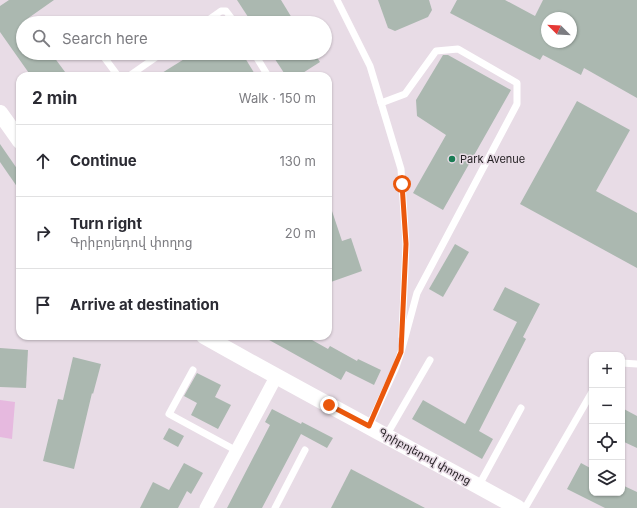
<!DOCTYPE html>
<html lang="en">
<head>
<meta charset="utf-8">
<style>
	body { margin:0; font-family:Inter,"Noto Sans Armenian",sans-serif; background:#f2f2f3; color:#2b2b33 }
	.controls { position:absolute; right:12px; bottom:12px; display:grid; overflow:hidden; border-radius:8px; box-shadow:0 1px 3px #0004 }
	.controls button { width:36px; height:36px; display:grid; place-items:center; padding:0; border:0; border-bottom:1px solid #e1e1e2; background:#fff; color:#2b2b33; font:20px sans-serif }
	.compass { position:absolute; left:541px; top:12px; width:36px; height:36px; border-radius:50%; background:#fff; box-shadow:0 1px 3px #0004; rotate:294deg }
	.stop { position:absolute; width:12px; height:12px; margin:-9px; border:3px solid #ea580c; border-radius:50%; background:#fff }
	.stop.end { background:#ea580c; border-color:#fff; box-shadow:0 1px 4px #0008 }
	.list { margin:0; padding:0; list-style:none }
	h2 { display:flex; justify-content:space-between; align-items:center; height:52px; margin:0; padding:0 16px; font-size:17px }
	h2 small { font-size:13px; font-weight:400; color:#7c7c81 }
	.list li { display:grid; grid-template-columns:26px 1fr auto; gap:12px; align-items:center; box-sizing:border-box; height:72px; padding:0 16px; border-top:1px solid #e1e1e2 }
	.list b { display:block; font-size:15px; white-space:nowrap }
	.list p { margin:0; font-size:13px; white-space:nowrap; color:#7c7c81 }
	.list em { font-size:13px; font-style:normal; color:#7c7c81 }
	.icon { flex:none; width:22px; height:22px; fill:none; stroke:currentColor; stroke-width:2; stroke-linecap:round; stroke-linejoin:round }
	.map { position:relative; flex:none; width:637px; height:508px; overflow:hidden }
	.search { position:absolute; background:#fff; box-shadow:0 1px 3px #0004; left:16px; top:16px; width:316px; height:44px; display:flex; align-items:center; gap:10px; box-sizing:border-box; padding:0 14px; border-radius:22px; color:#7c7c81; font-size:15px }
	.panel { position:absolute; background:#fff; box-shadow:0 1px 3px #0004; left:16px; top:72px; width:316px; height:268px; border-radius:12px }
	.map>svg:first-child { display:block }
	.green { fill:#e6b9df }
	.building { fill:#abb8b0; fill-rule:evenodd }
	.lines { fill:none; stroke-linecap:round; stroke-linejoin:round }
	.service { stroke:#fff; stroke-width:7 }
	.minor { stroke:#fff; stroke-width:13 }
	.tertiary { stroke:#fff; stroke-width:16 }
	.route { stroke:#ea580c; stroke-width:5 }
	.poi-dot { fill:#1a7c54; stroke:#e8dce6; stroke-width:1.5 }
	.labels { text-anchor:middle; stroke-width:3; stroke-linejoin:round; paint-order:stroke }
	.poi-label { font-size:11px; fill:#262225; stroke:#e8dce6; text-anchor:start }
	.street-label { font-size:11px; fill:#262225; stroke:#e8dce6 }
</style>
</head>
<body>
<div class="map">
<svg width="637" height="508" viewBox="0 0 637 508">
	<rect width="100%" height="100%" fill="#e8dce6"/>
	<path class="green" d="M0 400 15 402 12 439 0 437Z"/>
	<g class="building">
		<path d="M9 0H54L27 19 30 23H23V53H51L68 76H31L0 32V6Z"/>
		<path d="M237 0H281L295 23H252Z"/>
		<path d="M378 0H429L432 10 428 17 395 31 388 28Z"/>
		<path d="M457 0H505L535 16 543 0H637V98L584 68 581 75 543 55 540 60 450 13ZM547 18H571V42H547Z"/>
		<path d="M194 53H242L256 76H157Z"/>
		<path d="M271 53H314L320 62 298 76H286Z"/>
		<path d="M443 55H448L511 90 443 210 413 193 446 135 417 116 416 100Z"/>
		<path d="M577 101 630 130 596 191 637 213V268L520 204Z"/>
		<path d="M0 144 20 173V191L0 162Z"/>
		<path d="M330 205 342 241 351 238 362 271 328 283V206Z"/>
		<path d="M455 244 469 252 443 297 429 289Z"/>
		<path d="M505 287 540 304 523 337 526 339 479 431 493 439 482 459 412 419 423 400 465 424 517 322 493 310Z"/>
		<path d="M262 336H305L328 349 330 346 357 361 358 359 381 370 374 385 346 371 341 380Z"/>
		<path d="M0 348 28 350 26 388 0 387Z"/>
		<path d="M73 357 101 364 93 394 92 393 74 469 43 461 58 399 63 400Z"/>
		<path d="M197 373 221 385 215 397 231 405 218 429 191 415 197 403 184 396Z"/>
		<path d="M622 408 637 416V448L622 441Z"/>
		<path d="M272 409 301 424 302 422 333 438 327 448 301 434 262 508H227L270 425 265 422Z"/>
		<path d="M169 428 184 436 178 447 163 439Z"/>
		<path d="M184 463 203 473 191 494 187 491 178 508H140L153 482 169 490Z"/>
		<path d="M581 463 592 469V493H622V485L637 492V508H605L567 489Z"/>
		<path d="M351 469 425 508H331Z"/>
	</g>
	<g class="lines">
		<g class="service">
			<path d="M337 0 370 66 401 169 406 244 402 336"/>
			<path d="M204 23 221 11H226L235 23"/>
			<path d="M101 53 118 76"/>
			<path d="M254 53 268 76"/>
			<path d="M129 76 162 53"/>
			<path d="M622 363 637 364"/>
			<path d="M193 370 169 414 237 451"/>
			<path d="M369 426 396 367 401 352 417 293 517 104V83L458 49 436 51 405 94 381 103"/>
			<path d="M386 436 430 360"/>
			<path d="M478 487 521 408"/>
			<path d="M275 508 305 450"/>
			<path d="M525 508 592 392"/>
		</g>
		<path class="minor" d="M206 508 276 377"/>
		<g class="tertiary">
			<path d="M0 113 20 141"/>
			<path d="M204 336C308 395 414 450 518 508"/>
		</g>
	</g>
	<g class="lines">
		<path class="route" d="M329 405 369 426 401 352 406 244 402 184"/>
	</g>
	<circle class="poi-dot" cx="452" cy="159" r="4"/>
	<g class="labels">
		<g class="poi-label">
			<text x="460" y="163">Park Avenue</text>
		</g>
		<g class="street-label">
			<text transform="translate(425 456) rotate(29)" y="4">Գրիբոյեդով փողոց</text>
		</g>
	</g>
</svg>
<div class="controls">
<button>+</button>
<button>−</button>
<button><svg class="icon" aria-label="locate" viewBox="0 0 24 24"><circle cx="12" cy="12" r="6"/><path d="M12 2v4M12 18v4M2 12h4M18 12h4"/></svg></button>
<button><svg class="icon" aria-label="layers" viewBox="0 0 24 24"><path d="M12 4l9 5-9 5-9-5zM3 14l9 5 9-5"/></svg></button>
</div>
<svg class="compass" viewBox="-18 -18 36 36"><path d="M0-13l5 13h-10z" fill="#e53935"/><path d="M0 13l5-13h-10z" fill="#7c7c81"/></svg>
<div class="stop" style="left:402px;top:184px"></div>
<div class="stop end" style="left:329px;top:405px"></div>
<div class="search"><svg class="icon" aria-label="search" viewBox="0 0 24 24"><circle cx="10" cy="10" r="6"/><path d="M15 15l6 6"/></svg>Search here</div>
<section class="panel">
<h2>2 min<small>Walk · 150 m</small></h2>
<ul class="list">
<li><svg class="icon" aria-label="ahead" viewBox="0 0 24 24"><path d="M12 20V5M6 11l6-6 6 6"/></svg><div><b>Continue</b></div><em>130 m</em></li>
<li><svg class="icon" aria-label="right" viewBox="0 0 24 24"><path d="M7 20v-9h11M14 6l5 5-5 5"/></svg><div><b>Turn right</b><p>Գրիբոյեդով փողոց</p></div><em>20 m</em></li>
<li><svg class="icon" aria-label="arrive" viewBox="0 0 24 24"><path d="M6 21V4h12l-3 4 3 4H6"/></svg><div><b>Arrive at destination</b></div></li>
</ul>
</section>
</div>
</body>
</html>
